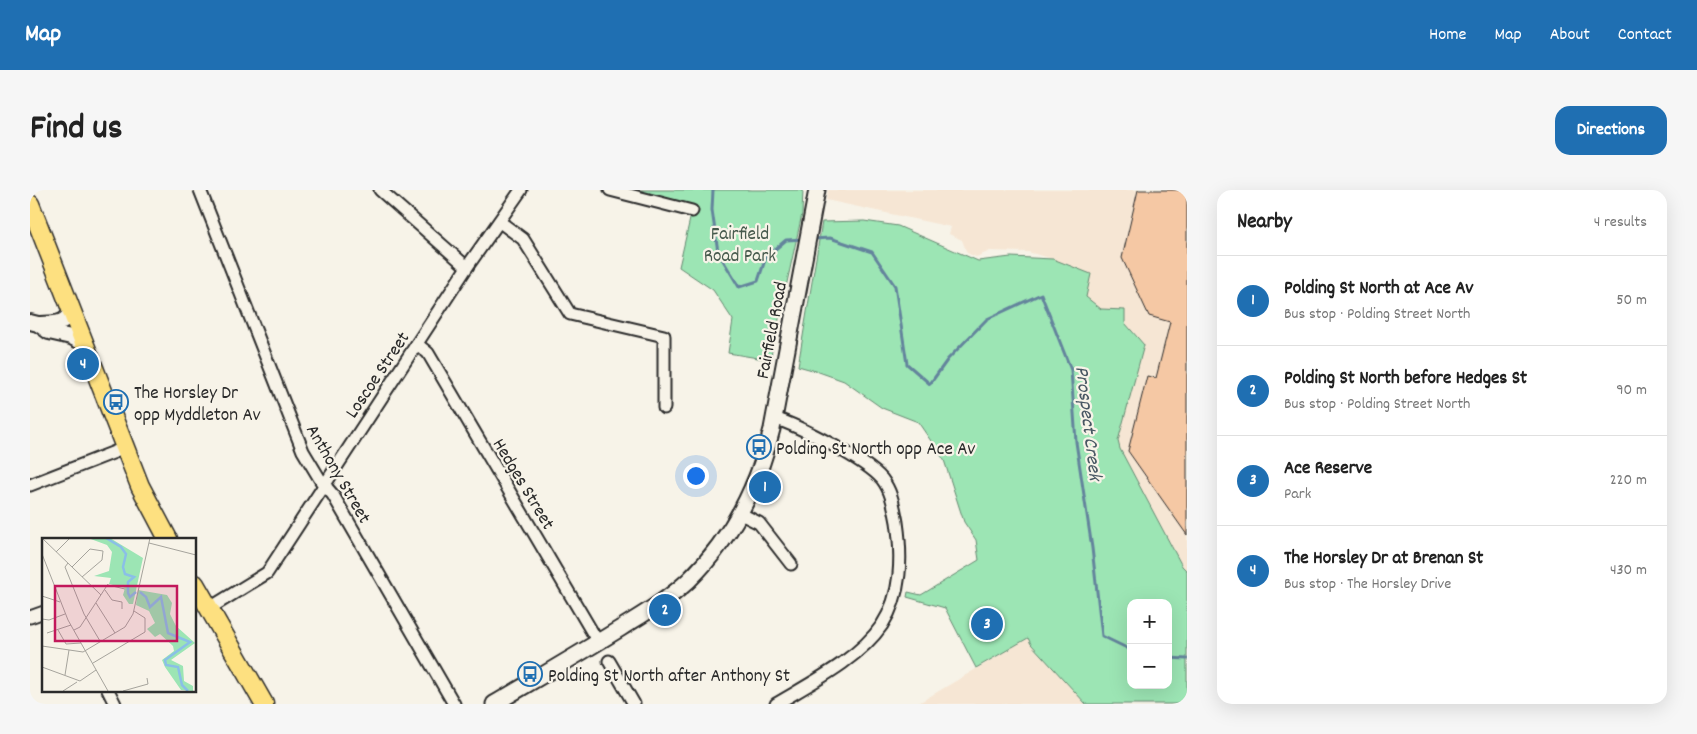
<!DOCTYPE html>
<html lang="en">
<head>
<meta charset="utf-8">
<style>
	body { margin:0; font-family:Dekko,sans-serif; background:#f6f6f6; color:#222 }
	.controls { position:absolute; right:15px; bottom:15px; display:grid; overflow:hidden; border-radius:10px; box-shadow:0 5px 20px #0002 }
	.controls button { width:45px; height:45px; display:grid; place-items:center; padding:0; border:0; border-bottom:1px solid #e0e0e0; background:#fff; color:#222; font:25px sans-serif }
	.you { position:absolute; left:665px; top:285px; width:18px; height:18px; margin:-12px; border:4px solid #fff; border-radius:50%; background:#1a73e8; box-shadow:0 0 0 8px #1a73e833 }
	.badge { display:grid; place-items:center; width:32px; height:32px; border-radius:50%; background:#1f6fb2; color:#fff; font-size:16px; font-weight:700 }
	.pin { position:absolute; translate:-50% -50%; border:2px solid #fff; box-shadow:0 1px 5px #0006 }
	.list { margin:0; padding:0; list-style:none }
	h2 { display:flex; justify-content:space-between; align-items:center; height:65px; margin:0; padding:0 20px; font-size:21px }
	h2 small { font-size:16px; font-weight:400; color:#767676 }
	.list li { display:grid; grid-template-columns:32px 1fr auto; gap:15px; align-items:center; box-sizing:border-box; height:90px; padding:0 20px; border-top:1px solid #e0e0e0 }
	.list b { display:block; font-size:19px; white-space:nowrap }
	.list p { margin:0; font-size:16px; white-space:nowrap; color:#767676 }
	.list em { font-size:16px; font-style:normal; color:#767676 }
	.map { position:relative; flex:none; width:1157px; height:514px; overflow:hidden; border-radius:15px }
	header { display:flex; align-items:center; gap:30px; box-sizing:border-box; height:70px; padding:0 25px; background:#1f6fb2; color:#fff }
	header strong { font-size:24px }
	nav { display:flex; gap:28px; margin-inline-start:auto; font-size:18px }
	.intro { display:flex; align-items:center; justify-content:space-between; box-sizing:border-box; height:120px; padding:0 30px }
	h1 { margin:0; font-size:35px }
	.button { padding:12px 22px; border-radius:15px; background:#1f6fb2; color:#fff; font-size:18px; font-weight:700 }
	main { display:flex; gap:30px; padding:0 30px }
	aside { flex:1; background:#fff; border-radius:15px; box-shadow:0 5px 20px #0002 }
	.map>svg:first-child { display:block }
	.built { fill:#f6e6d4 }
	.green { fill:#9ce5b4; stroke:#648870; fill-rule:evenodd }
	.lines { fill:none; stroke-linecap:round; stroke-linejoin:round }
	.stream { stroke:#64849c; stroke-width:3 }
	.building { fill:#f5c8a4; stroke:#2b2b2b }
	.minor-casing { stroke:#2b2b2b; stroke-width:15 }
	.tertiary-casing { stroke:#2b2b2b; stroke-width:18 }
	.secondary-casing { stroke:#2b2b2b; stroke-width:19 }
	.primary-casing { stroke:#2b2b2b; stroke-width:21 }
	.minor { stroke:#f7f3e8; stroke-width:11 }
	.tertiary { stroke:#f7f3e8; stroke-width:14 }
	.secondary { stroke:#f7f3e8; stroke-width:15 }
	.primary { stroke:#fde080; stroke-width:18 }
	.labels { text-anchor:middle; stroke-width:4.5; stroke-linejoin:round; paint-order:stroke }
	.park-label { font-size:19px; fill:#475a4d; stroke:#f7f3e8 }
	.street-label { font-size:19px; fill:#2b2b2b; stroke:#f7f3e8 }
	.poi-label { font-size:19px; fill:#2b2b2b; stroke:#f7f3e8; text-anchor:start }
	.water-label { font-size:20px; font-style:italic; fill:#485763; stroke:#f7f3e8 }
	.inset-river { fill:none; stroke:#8abfe7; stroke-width:2.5 }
	.inset-road { fill:none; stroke:#a5a39c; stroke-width:1 }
	.view { fill:#c2185b; fill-opacity:0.15; stroke:#c2185b; stroke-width:2.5 }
	.inset-edge { fill:none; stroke:#2b2b2b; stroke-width:2.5 }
</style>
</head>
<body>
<header>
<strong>Map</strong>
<nav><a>Home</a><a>Map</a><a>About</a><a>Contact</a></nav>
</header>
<div class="intro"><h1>Find us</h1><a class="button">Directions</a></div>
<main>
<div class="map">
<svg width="1157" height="514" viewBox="0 0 1157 514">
	<rect width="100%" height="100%" fill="#f7f3e8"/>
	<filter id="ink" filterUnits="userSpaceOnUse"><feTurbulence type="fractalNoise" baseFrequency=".02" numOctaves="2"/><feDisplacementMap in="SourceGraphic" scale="10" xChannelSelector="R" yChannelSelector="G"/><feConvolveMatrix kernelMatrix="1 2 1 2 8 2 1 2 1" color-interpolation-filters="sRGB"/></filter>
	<g filter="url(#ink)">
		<g class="built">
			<path d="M798 0H1157V381L1152 376 1090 259 1088 251 1090 241 1114 155 1095 133 1094 120 1071 119 1056 107 1023 69 998 62 960 61 946 67 937 63 932 50 919 44 921 37 796 10Z"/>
			<path d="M998 448 1001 454 1056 514H887Z"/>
		</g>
		<g class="green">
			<path d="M600 0H773L772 24 740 170 698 163 703 130 683 100 649 77 663 16Z"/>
			<path d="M834 31 868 36 948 71 981 67 1023 69 1061 84 1056 107 1071 119 1095 120V133L1114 155 1088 251 1090 259 1152 376 1157 381V514H1056L1001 454 998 448 946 478 915 418 877 407 878 402 891 405 949 370 946 350 934 332 914 270 888 232 852 218 814 191 786 181 768 176 792 32ZM1101 413H1138V495H1101Z"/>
		</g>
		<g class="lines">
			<g class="stream">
				<path d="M683 0 682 20 688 62 709 97 728 91 736 67 756 50 774 49"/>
				<path d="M783 49 800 48 842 62 865 96 877 174 900 194 918 169 957 129 1011 104 1041 180 1046 252 1062 358 1072 446 1101 460"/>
				<path d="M1138 468 1157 469"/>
			</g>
		</g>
		<path class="building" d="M1108 0H1157V345L1098 261 1117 186 1126 188 1140 132 1119 126 1092 68Z"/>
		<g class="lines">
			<defs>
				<g id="minor">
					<path d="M170 0 273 261 291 291 303 305 424 514"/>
					<path d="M350 0 437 77"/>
					<path d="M580 0 662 21"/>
					<path d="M470 32 493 49 540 124 634 146V218"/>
					<path d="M387 154 398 163 568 452"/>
					<path d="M744 228C769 236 836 270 852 289 862 302 864 317 867 332 872 367 872 404 852 435 829 469 781 493 746 514"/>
					<path d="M0 295 95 258"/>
					<path d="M709 323 729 333 761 374"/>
					<path d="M180 418 237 383 437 77 491 0"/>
					<path d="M0 427 14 422"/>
					<path d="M579 471 604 514"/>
					<path d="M78 500 85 514"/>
				</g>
				<g id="tertiary">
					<path d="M0 132 8 134 19 142 41 147 55 154"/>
					<path d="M8 134C22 133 39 136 41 117"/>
				</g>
				<path id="secondary" d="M464 514C506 489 549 464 591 438 615 423 639 409 659 390 702 348 728 296 742 239L787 0"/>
				<g id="primary">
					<path d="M0 14 110 296 138 349"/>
					<path d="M165 394 234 514"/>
				</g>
			</defs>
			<use href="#minor" class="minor-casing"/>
			<use href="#tertiary" class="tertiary-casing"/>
			<use href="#secondary" class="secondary-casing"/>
			<use href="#primary" class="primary-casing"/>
			<use href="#minor" class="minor"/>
			<use href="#tertiary" class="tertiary"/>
			<use href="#secondary" class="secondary"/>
			<use href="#primary" class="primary"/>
		</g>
	</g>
	<defs>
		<symbol id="bus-ring" viewBox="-11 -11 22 22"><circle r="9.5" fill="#f7f3e8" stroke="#1f6fb2" stroke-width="1.5"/><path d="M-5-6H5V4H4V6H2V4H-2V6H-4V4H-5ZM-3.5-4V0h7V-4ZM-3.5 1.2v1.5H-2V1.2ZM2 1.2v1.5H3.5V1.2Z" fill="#1f6fb2"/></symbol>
	</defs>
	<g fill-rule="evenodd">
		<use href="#bus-ring" x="72" y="198" width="28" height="28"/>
		<use href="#bus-ring" x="715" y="243" width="28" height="28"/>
		<use href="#bus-ring" x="486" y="470" width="28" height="28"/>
	</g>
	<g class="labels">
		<g class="park-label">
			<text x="710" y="49">Fairfield<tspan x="710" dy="22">Road Park</tspan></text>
		</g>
		<g class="street-label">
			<text transform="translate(740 140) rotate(-79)" y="7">Fairfield Road</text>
			<text transform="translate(346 184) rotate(-56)" y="7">Loscoe Street</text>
			<text transform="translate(310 283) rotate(60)" y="7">Anthony Street</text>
			<text transform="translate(495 293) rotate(59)" y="7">Hedges Street</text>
		</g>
		<g class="poi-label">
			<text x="104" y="208">The Horsley Dr<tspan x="104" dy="22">opp Myddleton Av</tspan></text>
			<text x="746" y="264">Polding St North opp Ace Av</text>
			<text x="518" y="491">Polding St North after Anthony St</text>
		</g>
		<g class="water-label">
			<text transform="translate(1060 233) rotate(83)" y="7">Prospect Creek</text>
		</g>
	</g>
	<g transform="translate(12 348)">
		<rect width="154" height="154" fill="#f7f3e8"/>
		<path d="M46 0H68L101 20 91 66H87L81 57 83 50 67 46 69 40 52 38 67 33 70 14 65 7ZM96 52 125 57 130 65 128 76 134 88 153 105 129 122 141 128 142 143 151 148V153L139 152 123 129 120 122 132 113 131 108 118 96 113 99 105 91 113 85 107 73 94 67Z" fill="#9ce5b4"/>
		<path class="inset-river" d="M64 0 79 9 84 16 81 29 83 36 92 39 86 44V55L88 59 94 54M98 54 104 59 108 69 119 59 126 95 148 104 123 122 124 127 136 129 140 147 146 153"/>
		<path class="inset-road" d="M0 0 59 57M107 5 154 17M14 14 28 0M0 16 26 82 66 153M26 25 23 29 42 76 58 103M30 29 48 11 61 13 60 22 40 39M66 47 83 51M63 52 70 62 80 64V71M0 58 18 64M54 65 73 95M0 81 7 82 23 76M16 92 24 106 39 105M32 92 38 89 66 46M5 95 29 87M0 108 41 114 83 89 91 76 108 0M51 125 103 94V80L92 73M0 129 38 143M23 137 27 112M38 143 54 132M21 153 35 144M81 153 106 146 105 140"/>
		<path class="view" d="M13 48H135V103H13Z"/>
		<rect width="154" height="154" class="inset-edge"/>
	</g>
</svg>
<div class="controls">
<button>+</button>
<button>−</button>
</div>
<div class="you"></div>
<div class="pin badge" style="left:735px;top:297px">1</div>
<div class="pin badge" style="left:635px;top:420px">2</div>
<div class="pin badge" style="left:957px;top:434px">3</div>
<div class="pin badge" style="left:53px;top:174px">4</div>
</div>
<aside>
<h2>Nearby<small>4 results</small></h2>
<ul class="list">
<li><span class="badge">1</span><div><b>Polding St North at Ace Av</b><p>Bus stop · Polding Street North</p></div><em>50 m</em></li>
<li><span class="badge">2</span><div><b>Polding St North before Hedges St</b><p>Bus stop · Polding Street North</p></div><em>90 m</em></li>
<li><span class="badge">3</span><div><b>Ace Reserve</b><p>Park</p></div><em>220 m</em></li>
<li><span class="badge">4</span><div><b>The Horsley Dr at Brenan St</b><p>Bus stop · The Horsley Drive</p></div><em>430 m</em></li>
</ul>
</aside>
</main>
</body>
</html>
